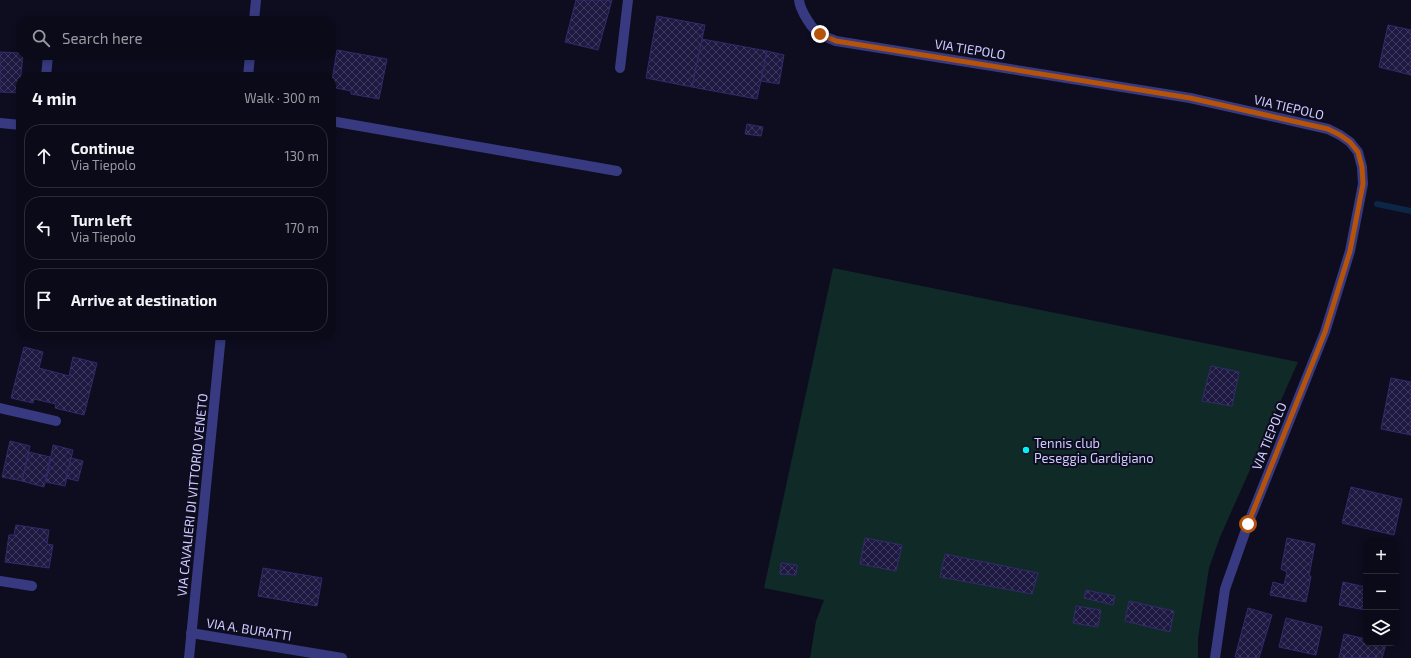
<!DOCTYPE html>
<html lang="en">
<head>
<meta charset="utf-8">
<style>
	body { margin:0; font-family:"Exo 2",sans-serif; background:#181825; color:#f1f3f6 }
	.controls { position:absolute; right:12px; bottom:12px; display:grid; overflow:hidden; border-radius:8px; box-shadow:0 2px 6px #0003 }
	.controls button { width:36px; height:36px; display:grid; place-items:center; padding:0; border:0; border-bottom:1px solid #2a2b37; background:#0a0a18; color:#f1f3f6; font:20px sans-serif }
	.stop { position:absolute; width:12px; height:12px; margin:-9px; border:3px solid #b45309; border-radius:50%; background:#fff }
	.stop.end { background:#b45309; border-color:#fff; box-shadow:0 1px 4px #0008 }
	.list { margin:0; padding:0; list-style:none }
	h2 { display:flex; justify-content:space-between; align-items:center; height:52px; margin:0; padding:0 16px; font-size:17px }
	h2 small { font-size:13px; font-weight:400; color:#999aa2 }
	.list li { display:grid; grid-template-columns:26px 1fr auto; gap:12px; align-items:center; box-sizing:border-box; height:64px; margin:0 8px 8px; padding:0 8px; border:1px solid #2a2b37; border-radius:16px }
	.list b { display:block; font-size:15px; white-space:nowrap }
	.list p { margin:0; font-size:13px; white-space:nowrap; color:#999aa2 }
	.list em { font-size:13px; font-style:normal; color:#999aa2 }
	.icon { flex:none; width:22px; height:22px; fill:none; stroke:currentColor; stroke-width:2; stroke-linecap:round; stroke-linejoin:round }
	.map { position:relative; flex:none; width:1411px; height:658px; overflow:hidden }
	.search { position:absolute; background:#0a0a18; box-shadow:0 2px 6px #0003; left:16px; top:16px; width:320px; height:44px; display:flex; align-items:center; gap:10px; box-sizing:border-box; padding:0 14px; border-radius:16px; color:#999aa2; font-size:15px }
	.panel { position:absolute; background:#0a0a18; box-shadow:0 2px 6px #0003; left:16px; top:72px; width:320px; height:268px; border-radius:16px }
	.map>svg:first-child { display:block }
	.park { fill:#102a27 }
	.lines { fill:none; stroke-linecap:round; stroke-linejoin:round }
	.stream { stroke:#0c2645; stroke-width:6 }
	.building { fill:url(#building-cross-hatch); stroke:#322a6d }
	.minor { stroke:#373a80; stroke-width:10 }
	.route { stroke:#b45309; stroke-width:5 }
	.poi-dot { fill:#00f2f7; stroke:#0e0d20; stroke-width:1.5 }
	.labels { text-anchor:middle; stroke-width:4; stroke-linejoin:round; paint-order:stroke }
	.street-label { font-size:13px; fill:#ceccff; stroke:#0e0d20 }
	.poi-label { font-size:13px; fill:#ceccff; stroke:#0e0d20; text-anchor:start }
</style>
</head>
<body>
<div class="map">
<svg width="1411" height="658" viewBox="0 0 1411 658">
	<defs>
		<pattern id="building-cross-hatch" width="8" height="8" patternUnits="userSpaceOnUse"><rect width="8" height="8" fill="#1e1941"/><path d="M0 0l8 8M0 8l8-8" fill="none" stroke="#3e395e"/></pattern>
	</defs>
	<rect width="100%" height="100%" fill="#0e0d20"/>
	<path class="park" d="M833 268 1298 362 1220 537 1209 568 1198 638V658H810L816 621 824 600 764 588Z"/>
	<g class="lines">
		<path class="stream" d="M1377 204 1411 211"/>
	</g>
	<g class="building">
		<path d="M576 0H612L598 50 565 42Z"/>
		<path d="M657 16 705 25 692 87 646 78Z"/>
		<path d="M1388 25 1411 30V75L1379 67Z"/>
		<path d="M702 39 767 51 757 99 692 87Z"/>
		<path d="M337 50 387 59 379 99 351 94V91L331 87Z"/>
		<path d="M767 51 784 55 779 84 761 81Z"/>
		<path d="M0 52 21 53V55H23L19 93 0 92Z"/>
		<path d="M747 124 763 127 761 136 745 134Z"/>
		<path d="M24 347 43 352 39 368 69 376 73 357 97 363 84 415 55 408 56 404 34 399 33 403 11 398Z"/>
		<path d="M1211 366 1239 372 1232 406 1202 401Z"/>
		<path d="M1391 378 1411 382V435L1381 429Z"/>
		<path d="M10 441 30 446 22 481 2 477Z"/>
		<path d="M53 445 73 450 65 486 46 482Z"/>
		<path d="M29 452 50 457 44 487 22 481Z"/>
		<path d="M71 458 83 461 78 481 66 478Z"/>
		<path d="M1351 487 1402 499 1394 535 1342 523Z"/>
		<path d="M16 525 49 530 47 544 53 545 49 568 5 562 9 535H14Z"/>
		<path d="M865 538 902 545 896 571 860 564Z"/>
		<path d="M1287 538 1315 544 1309 576H1311L1306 602 1270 595 1273 582 1284 585 1287 572 1281 569Z"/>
		<path d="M945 554 1038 573 1032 594 940 577Z"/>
		<path d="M781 563 797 565 796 575 780 574Z"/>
		<path d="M263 568 322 578 317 606 258 596Z"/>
		<path d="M1343 582 1366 587V610L1339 605Z"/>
		<path d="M1086 590 1115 596 1113 605 1084 598Z"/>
		<path d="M1129 601 1174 611 1170 632 1125 621Z"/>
		<path d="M1076 606 1101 610 1098 627 1073 623Z"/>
		<path d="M1248 608 1272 615 1259 658H1240L1235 657Z"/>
		<path d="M1286 618 1322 627 1316 655 1279 647Z"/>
		<path d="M1344 634 1366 639V643L1386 644 1382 658H1339Z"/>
	</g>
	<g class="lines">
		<g class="minor">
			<path d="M799 0C800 10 812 30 821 35 826 37 831 39 836 41L1190 98 1328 129 1340 135 1350 142 1358 152 1362 167 1363 184 1350 251 1325 332 1248 524 1225 589 1215 658"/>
			<path d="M254 21 256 0"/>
			<path d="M620 68 628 0"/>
			<path d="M46 77 48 55"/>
			<path d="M248 77 250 55"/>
			<path d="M331 121 617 171"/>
			<path d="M0 123 21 125"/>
			<path d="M0 408 56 421"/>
			<path d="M0 581 32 586"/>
			<path d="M191 633 342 658"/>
			<path d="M189 658 221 335"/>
		</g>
	</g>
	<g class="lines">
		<path class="route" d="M820 34 836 41 1190 98 1328 129 1340 135 1350 142 1358 152 1362 167 1363 184 1350 251 1325 332 1248 524"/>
	</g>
	<circle class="poi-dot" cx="1026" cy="450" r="4"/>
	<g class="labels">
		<g class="street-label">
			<text transform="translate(970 49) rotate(9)" y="5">VIA TIEPOLO</text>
			<text transform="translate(1289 107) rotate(13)" y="5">VIA TIEPOLO</text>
			<text transform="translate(1269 436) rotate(-68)" y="5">VIA TIEPOLO</text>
			<text transform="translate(192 495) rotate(-84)" y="5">VIA CAVALIERI DI VITTORIO VENETO</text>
			<text transform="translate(249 629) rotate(9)" y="5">VIA A. BURATTI</text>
		</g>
		<g class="poi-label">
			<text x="1034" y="448">Tennis club<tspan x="1034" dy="15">Peseggia Gardigiano</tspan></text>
		</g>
	</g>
</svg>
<div class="controls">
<button>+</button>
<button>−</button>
<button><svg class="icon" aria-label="layers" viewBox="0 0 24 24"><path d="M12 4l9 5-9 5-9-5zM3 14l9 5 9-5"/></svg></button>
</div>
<div class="stop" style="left:1248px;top:524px"></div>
<div class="stop end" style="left:820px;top:34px"></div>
<div class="search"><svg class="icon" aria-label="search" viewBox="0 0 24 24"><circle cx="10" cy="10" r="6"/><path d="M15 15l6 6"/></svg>Search here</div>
<section class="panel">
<h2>4 min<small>Walk · 300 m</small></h2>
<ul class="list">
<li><svg class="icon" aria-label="ahead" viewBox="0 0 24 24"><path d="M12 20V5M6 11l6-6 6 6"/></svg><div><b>Continue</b><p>Via Tiepolo</p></div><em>130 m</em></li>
<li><svg class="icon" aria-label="left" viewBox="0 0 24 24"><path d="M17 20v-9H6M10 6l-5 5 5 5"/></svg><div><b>Turn left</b><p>Via Tiepolo</p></div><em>170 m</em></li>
<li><svg class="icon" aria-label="arrive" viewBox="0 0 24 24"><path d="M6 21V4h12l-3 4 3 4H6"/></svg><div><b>Arrive at destination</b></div></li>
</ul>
</section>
</div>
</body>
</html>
